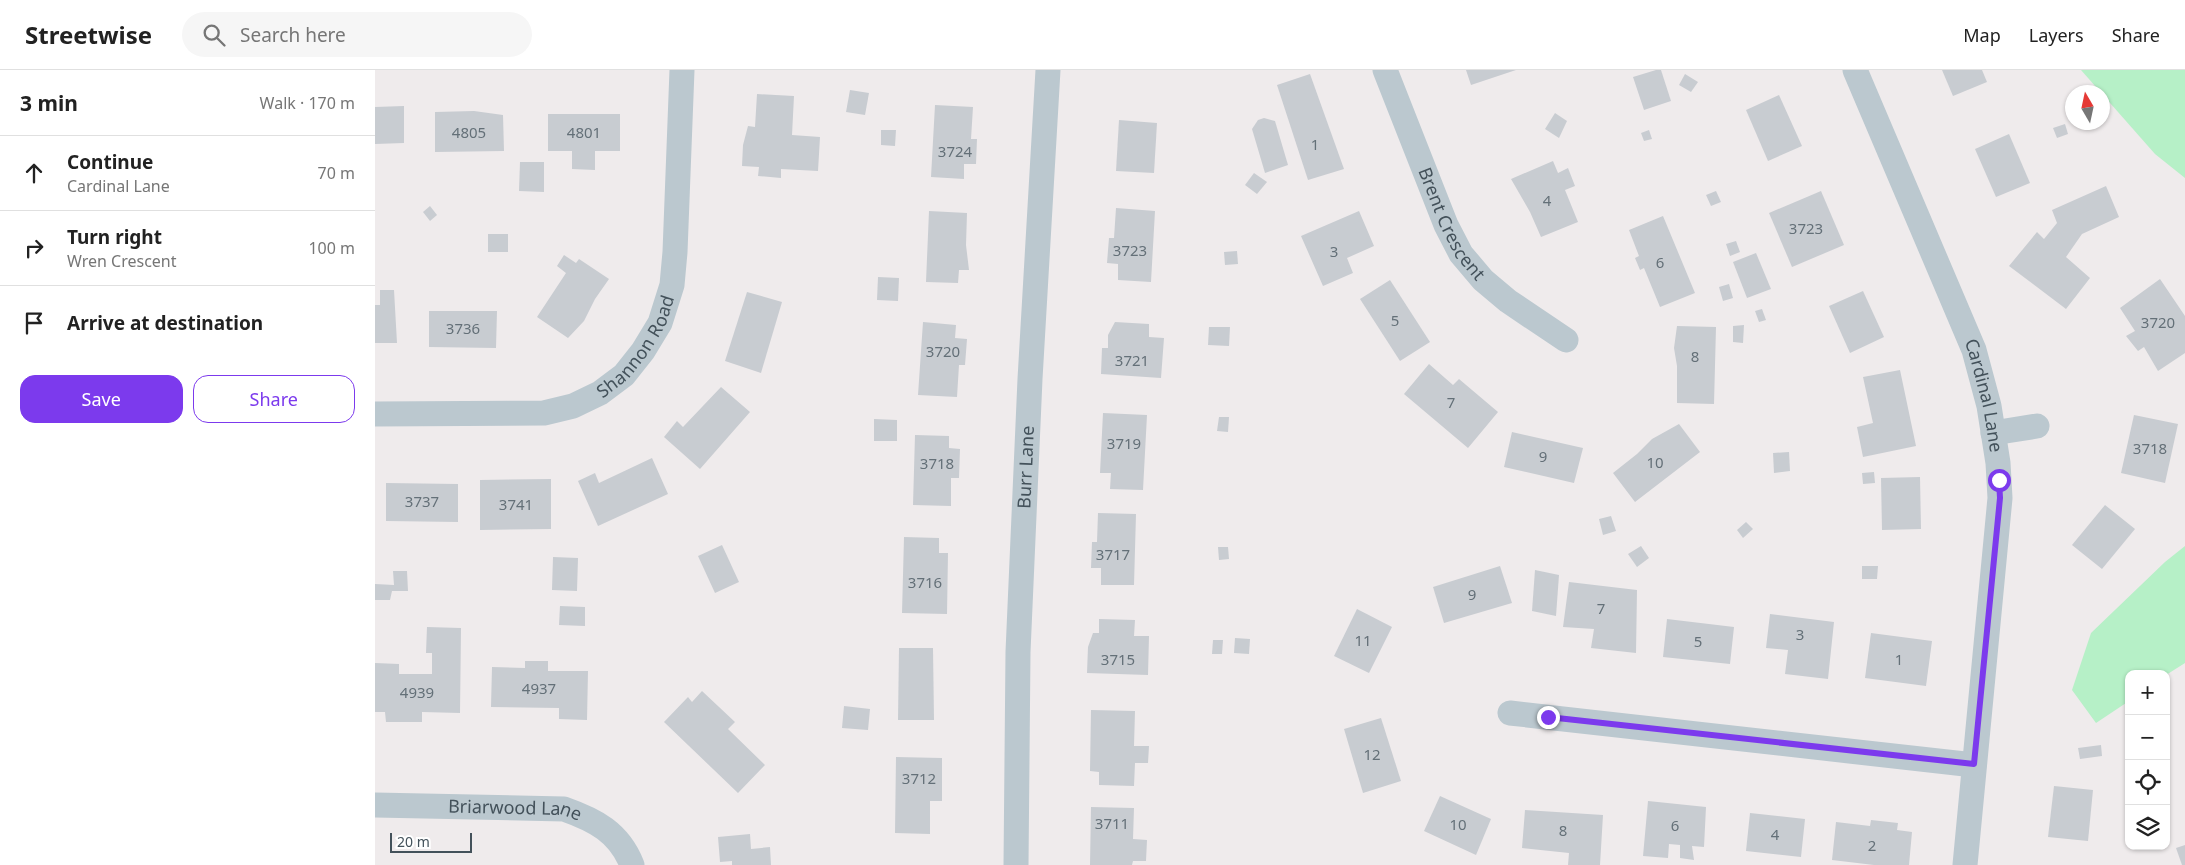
<!DOCTYPE html>
<html lang="en">
<head>
<meta charset="utf-8">
<style>
	body { margin:0; font-family:"Noto Sans",sans-serif; background:#f6f6f6; color:#222 }
	.controls { position:absolute; right:15px; bottom:15px; display:grid; overflow:hidden; border-radius:10px; box-shadow:0 1px 4px #0004 }
	.controls button { width:45px; height:45px; display:grid; place-items:center; padding:0; border:0; border-bottom:1px solid #e0e0e0; background:#fff; color:#222; font:25px sans-serif }
	.compass { position:absolute; left:1690px; top:15px; width:45px; height:45px; border-radius:50%; background:#fff; box-shadow:0 1px 4px #0004; rotate:351deg }
	.scale { position:absolute; left:15px; bottom:12px; width:82px; box-sizing:border-box; padding-left:5px; border:2px solid #43515a; border-top:0; font-size:14px; line-height:18px; white-space:nowrap; color:#43515a; -webkit-text-stroke:4px #fff; paint-order:stroke }
	.stop { position:absolute; width:15px; height:15px; margin:-11px; border:4px solid #7c3aed; border-radius:50%; background:#fff }
	.stop.end { background:#7c3aed; border-color:#fff; box-shadow:0 1px 5px #0008 }
	.list { margin:0; padding:0; list-style:none }
	h2 { display:flex; justify-content:space-between; align-items:center; height:65px; margin:0; padding:0 20px; font-size:21px }
	h2 small { font-size:16px; font-weight:400; color:#767676 }
	.list li { display:grid; grid-template-columns:32px 1fr auto; gap:15px; align-items:center; box-sizing:border-box; height:75px; padding:0 20px; border-top:1px solid #e0e0e0 }
	.list b { display:block; font-size:19px; white-space:nowrap }
	.list p { margin:0; font-size:16px; white-space:nowrap; color:#767676 }
	.list em { font-size:16px; font-style:normal; color:#767676 }
	.actions { display:flex; gap:10px; padding:15px 20px }
	.actions a { flex:1; padding:11px 0; border:1px solid #7c3aed; border-radius:15px; text-align:center; font-size:18px; color:#7c3aed }
	.actions .main { background:#7c3aed; color:#fff }
	.icon { flex:none; width:28px; height:28px; fill:none; stroke:currentColor; stroke-width:2; stroke-linecap:round; stroke-linejoin:round }
	.map { position:relative; flex:none; width:1810px; height:795px; overflow:hidden }
	header { display:flex; align-items:center; gap:30px; box-sizing:border-box; height:70px; padding:0 25px; background:#fff; border-bottom:1px solid #e0e0e0 }
	header strong { font-size:24px }
	nav { display:flex; gap:28px; margin-inline-start:auto; font-size:18px }
	.search { width:350px; height:45px; background:#f6f6f6; display:flex; align-items:center; gap:12px; box-sizing:border-box; padding:0 18px; border-radius:28px; color:#767676; font-size:19px }
	main { display:flex }
	aside { flex:1; background:#fff }
	.map>svg:first-child { display:block }
	.green { fill:#b6f0c7 }
	.building { fill:#c8ccd1 }
	.lines { fill:none; stroke-linecap:round; stroke-linejoin:round }
	.street { stroke:#bbc8cf; stroke-width:25 }
	.route { stroke:#7c3aed; stroke-width:6 }
	.labels { text-anchor:middle; stroke-width:4; stroke-linejoin:round; paint-order:stroke }
	.number-label { font-size:15px; fill:#647078 }
	.street-label { font-size:18px; fill:#43515a; stroke:#fff }
</style>
</head>
<body>
<header>
<strong>Streetwise</strong>
<div class="search"><svg class="icon" aria-label="search" viewBox="0 0 24 24"><circle cx="10" cy="10" r="6"/><path d="M15 15l6 6"/></svg>Search here</div>
<nav><a>Map</a><a>Layers</a><a>Share</a></nav>
</header>
<main>
<aside>
<h2>3 min<small>Walk · 170 m</small></h2>
<ul class="list">
<li><svg class="icon" aria-label="ahead" viewBox="0 0 24 24"><path d="M12 20V5M6 11l6-6 6 6"/></svg><div><b>Continue</b><p>Cardinal Lane</p></div><em>70 m</em></li>
<li><svg class="icon" aria-label="right" viewBox="0 0 24 24"><path d="M7 20v-9h11M14 6l5 5-5 5"/></svg><div><b>Turn right</b><p>Wren Crescent</p></div><em>100 m</em></li>
<li><svg class="icon" aria-label="arrive" viewBox="0 0 24 24"><path d="M6 21V4h12l-3 4 3 4H6"/></svg><div><b>Arrive at destination</b></div></li>
</ul>
<div class="actions"><a class="main">Save</a><a>Share</a></div>
</aside>
<div class="map">
<svg width="1810" height="795" viewBox="0 0 1810 795">
	<rect width="100%" height="100%" fill="#efebec"/>
	<g class="green">
		<path d="M1706 0H1810V108L1780 84Z"/>
		<path d="M1810 476V593L1791 605V604H1754V631L1721 653 1697 620 1716 563 1790 492Z"/>
	</g>
	<g class="building">
		<path d="M1091 0H1141L1096 15Z"/>
		<path d="M1281 0H1286L1296 31 1269 40 1258 7Z"/>
		<path d="M1567 0H1607L1612 12 1578 26Z"/>
		<path d="M935 4 969 99 933 110 902 15Z"/>
		<path d="M1310 4 1323 12 1316 22 1304 15Z"/>
		<path d="M475 20 494 23 490 45 471 42Z"/>
		<path d="M382 24 419 26 417 65 445 67 443 101 406 99V108L383 106 384 97 367 96 368 75 373 56 380 57Z"/>
		<path d="M1404 25 1427 76 1393 91 1371 40Z"/>
		<path d="M560 35 598 37 596 69H602L601 94H589V109L556 107Z"/>
		<path d="M29 36V73L0 74V37Z"/>
		<path d="M99 41 128 45 129 81 60 82V42Z"/>
		<path d="M1180 43 1192 51 1184 68 1170 59Z"/>
		<path d="M173 44H245V81H220V100L197 99V81H173Z"/>
		<path d="M889 48 900 51 913 95 890 103 877 59 883 50Z"/>
		<path d="M744 50 782 53 779 103 741 101Z"/>
		<path d="M1690 54 1693 64 1682 68 1678 58Z"/>
		<path d="M506 60H521L520 76 506 75Z"/>
		<path d="M1274 60 1277 69 1269 71 1266 63Z"/>
		<path d="M1634 64 1655 113 1621 127 1600 79Z"/>
		<path d="M1178 91 1183 103 1193 98 1200 116 1190 120 1203 152 1166 167 1155 142 1136 109Z"/>
		<path d="M145 92H169V122L144 121Z"/>
		<path d="M879 103 892 112 882 124 870 115Z"/>
		<path d="M1731 116 1744 147 1707 164 1691 187 1715 208 1691 239 1634 196 1662 162 1669 169 1682 153 1677 140Z"/>
		<path d="M1341 121 1346 132 1336 136 1331 125Z"/>
		<path d="M1446 121 1469 175 1417 197 1394 143Z"/>
		<path d="M55 136 62 145 55 151 48 142Z"/>
		<path d="M741 138 780 141 776 212 743 210V194L732 193 734 168H739Z"/>
		<path d="M554 141 592 143 591 175 594 200H584L583 213 551 212Z"/>
		<path d="M984 141 999 176 972 188 978 203 948 216 926 166Z"/>
		<path d="M1288 146 1320 223 1285 237 1269 198 1265 200 1260 188 1264 186 1254 160Z"/>
		<rect x="113" y="164" width="20" height="18"/>
		<path d="M1361 171 1365 182 1355 186 1351 174Z"/>
		<path d="M862 181 863 194 850 195 849 182Z"/>
		<path d="M1381 183 1396 219 1372 228 1358 192Z"/>
		<path d="M189 185 201 193 204 189 234 209 220 229 209 251 193 268 162 247 191 203 182 196Z"/>
		<path d="M503 207 524 208 523 231 502 230Z"/>
		<path d="M1785 209 1810 246V283L1783 301 1769 277 1763 281 1751 266 1760 261 1745 238Z"/>
		<path d="M1015 210 1055 272 1025 291 985 229Z"/>
		<path d="M1354 214 1358 228 1348 231 1344 217Z"/>
		<path d="M5 220H19L22 273H0V235H5Z"/>
		<path d="M1488 221 1509 267 1475 283 1454 236Z"/>
		<path d="M372 222 407 232 386 303 350 291Z"/>
		<path d="M1387 239 1391 250 1384 252 1380 241Z"/>
		<path d="M54 241H122L121 278 54 277Z"/>
		<path d="M548 252 581 255 580 268 592 269 590 295H584L582 327 543 325Z"/>
		<path d="M740 252 774 254V267L789 268 786 308 726 304 727 278H733V265Z"/>
		<path d="M1369 255 1368 273 1358 272V256Z"/>
		<path d="M1302 256 1341 257 1339 334 1302 333V296L1299 278Z"/>
		<path d="M834 257H855L854 276 833 275Z"/>
		<path d="M1054 294 1078 315 1084 309 1123 342 1093 378 1029 324Z"/>
		<path d="M1525 300 1541 376 1488 387 1482 357 1498 353 1488 307Z"/>
		<path d="M346 317 375 342 325 399 289 367 302 351 308 357Z"/>
		<path d="M728 343 772 345 768 420 735 419 736 403H725Z"/>
		<path d="M1759 345 1803 354 1790 413 1746 403Z"/>
		<path d="M844 347H854L853 362 842 361Z"/>
		<path d="M499 349 522 350V371H499Z"/>
		<path d="M1304 354 1325 382 1260 432 1238 403 1262 384 1277 369Z"/>
		<path d="M1137 362 1208 378 1199 413 1129 397Z"/>
		<path d="M540 365 574 366V378L585 379 584 408H576V436L538 435Z"/>
		<path d="M1414 382 1415 401 1399 403 1398 383Z"/>
		<path d="M277 388 293 424 223 456 203 411 220 403 224 413Z"/>
		<path d="M1499 402 1500 413 1488 414 1487 403Z"/>
		<path d="M1545 407 1546 459 1507 460 1506 408Z"/>
		<path d="M176 409V459L105 460V410Z"/>
		<path d="M11 413 83 414V452L11 451Z"/>
		<path d="M1730 435 1760 459 1727 499 1697 475Z"/>
		<path d="M723 443 761 444 759 515H726V498H716L717 472H722Z"/>
		<path d="M1236 446 1241 461 1228 465 1224 449Z"/>
		<path d="M1371 452 1378 459 1368 468 1362 460Z"/>
		<path d="M529 467 564 468V483H573L572 544 527 543Z"/>
		<path d="M347 475 364 512 340 523 323 486Z"/>
		<path d="M1266 476 1274 488 1262 497 1253 484Z"/>
		<path d="M843 477H853L854 489 844 490Z"/>
		<path d="M178 487 203 488 202 521 177 520Z"/>
		<path d="M1125 496 1137 533 1069 553 1058 517Z"/>
		<path d="M1487 496H1503L1502 509H1487Z"/>
		<path d="M1160 500 1184 505 1181 546 1157 541Z"/>
		<path d="M18 501H32L33 521H17L15 530H0V514L19 515Z"/>
		<path d="M1194 512 1262 520 1261 583 1216 578 1219 559 1188 557Z"/>
		<path d="M185 536 210 537V556L184 555Z"/>
		<path d="M982 539 1017 557 994 603 959 586Z"/>
		<path d="M1395 544 1459 552 1453 609 1410 604 1413 580 1391 578Z"/>
		<path d="M724 549 760 550 759 566H774L773 605 712 603 713 577 718 563H724Z"/>
		<path d="M1292 549 1359 557 1355 594 1288 587Z"/>
		<path d="M52 557 86 558 85 643 47 642V652H11L10 642H0V593L24 594V604H57V583H51Z"/>
		<path d="M1496 563 1557 571 1551 616 1490 608Z"/>
		<path d="M860 568 875 569 874 584 859 583Z"/>
		<path d="M838 570H848L847 584H837Z"/>
		<path d="M524 578H558L559 650H523Z"/>
		<path d="M150 591H173V601H213L212 650 184 649V638L116 637 117 597 150 598Z"/>
		<path d="M327 621 360 652 353 659 390 695 363 723 289 652 313 627 317 632Z"/>
		<path d="M469 636 495 639 493 660 467 658Z"/>
		<path d="M716 640 760 641 759 676H774L773 693H760L759 716 724 715V702L715 701Z"/>
		<path d="M1006 648 1026 711 988 723 969 659Z"/>
		<path d="M1726 675 1727 686 1705 689 1703 678Z"/>
		<path d="M521 687 567 688V731H555V764L520 763Z"/>
		<path d="M1679 716 1718 720 1713 771 1673 767Z"/>
		<path d="M1065 726 1116 749 1101 785 1049 761Z"/>
		<path d="M1273 731 1331 737 1329 777 1317 776 1319 790 1305 788V775L1294 774 1293 788 1268 786Z"/>
		<path d="M716 737 759 738 758 769 772 770 771 791H758L757 795H715Z"/>
		<path d="M1150 740 1228 745 1225 795H1193L1194 783 1147 778Z"/>
		<path d="M1375 743 1430 749 1426 787 1371 781Z"/>
		<path d="M1496 750 1523 753 1522 760 1537 762 1534 795H1499L1457 790 1461 752 1495 756Z"/>
		<path d="M375 764 376 779 395 777 396 795H357V791L345 792 343 767Z"/>
		<path d="M1810 775V795H1807L1801 778Z"/>
	</g>
	<g class="lines">
		<g class="street">
			<path id="s1" d="M1010 0 1071 155 1086 184 1108 210 1133 231 1191 270"/>
			<path id="s2" d="M1480 0 1599 280 1614 336 1623 393 1625 428 1590 795"/>
			<path id="s3" d="M0 344 169 343 198 336 225 323 249 305 268 281 285 253 297 215 300 182 307 0"/>
			<path d="M1618 363 1662 356"/>
			<path d="M1135 643 1599 695"/>
			<path id="s4" d="M0 735 189 739C220 750 244 762 257 795"/>
			<path id="s5" d="M641 795 643 582 655 309 673 0"/>
		</g>
	</g>
	<g class="lines">
		<path class="route" d="M1173 647 1599 694 1625 428 1624 410"/>
	</g>
	<g class="labels">
		<g class="number-label">
			<text x="94" y="68">4805</text>
			<text x="209" y="68">4801</text>
			<text x="940" y="80">1</text>
			<text x="580" y="87">3724</text>
			<text x="1172" y="136">4</text>
			<text x="1431" y="164">3723</text>
			<text x="755" y="186">3723</text>
			<text x="959" y="187">3</text>
			<text x="1285" y="198">6</text>
			<text x="1020" y="256">5</text>
			<text x="1783" y="258">3720</text>
			<text x="88" y="264">3736</text>
			<text x="568" y="287">3720</text>
			<text x="1320" y="292">8</text>
			<text x="757" y="296">3721</text>
			<text x="1076" y="338">7</text>
			<text x="749" y="379">3719</text>
			<text x="1775" y="384">3718</text>
			<text x="1168" y="392">9</text>
			<text x="1280" y="398">10</text>
			<text x="562" y="399">3718</text>
			<text x="47" y="437">3737</text>
			<text x="141" y="440">3741</text>
			<text x="738" y="490">3717</text>
			<text x="550" y="518">3716</text>
			<text x="1097" y="530">9</text>
			<text x="1226" y="544">7</text>
			<text x="1425" y="570">3</text>
			<text x="988" y="576">11</text>
			<text x="1323" y="577">5</text>
			<text x="743" y="595">3715</text>
			<text x="1524" y="595">1</text>
			<text x="164" y="624">4937</text>
			<text x="42" y="628">4939</text>
			<text x="997" y="690">12</text>
			<text x="544" y="714">3712</text>
			<text x="737" y="759">3711</text>
			<text x="1083" y="760">10</text>
			<text x="1300" y="761">6</text>
			<text x="1188" y="766">8</text>
			<text x="1400" y="770">4</text>
			<text x="1497" y="781">2</text>
		</g>
		<g class="street-label">
			<text dy="6" stroke="none"><textPath href="#s1" startOffset="168">Brent Crescent</textPath></text>
			<text dy="6" stroke="none"><textPath href="#s3" startOffset="289">Shannon Road</textPath></text>
			<text dy="6" stroke="none"><textPath href="#s2" startOffset="351">Cardinal Lane</textPath></text>
			<text dy="6" stroke="none"><textPath href="#s5" startOffset="398">Burr Lane</textPath></text>
			<text dy="6" stroke="none"><textPath href="#s4" startOffset="140">Briarwood Lane</textPath></text>
		</g>
	</g>
</svg>
<div class="controls">
<button>+</button>
<button>−</button>
<button><svg class="icon" aria-label="locate" viewBox="0 0 24 24"><circle cx="12" cy="12" r="6"/><path d="M12 2v4M12 18v4M2 12h4M18 12h4"/></svg></button>
<button><svg class="icon" aria-label="layers" viewBox="0 0 24 24"><path d="M12 4l9 5-9 5-9-5zM3 14l9 5 9-5"/></svg></button>
</div>
<svg class="compass" viewBox="-18 -18 36 36"><path d="M0-13l5 13h-10z" fill="#e53935"/><path d="M0 13l5-13h-10z" fill="#767676"/></svg>
<div class="scale">20 m</div>
<div class="stop" style="left:1624px;top:410px"></div>
<div class="stop end" style="left:1173px;top:647px"></div>
</div>
</main>
</body>
</html>
